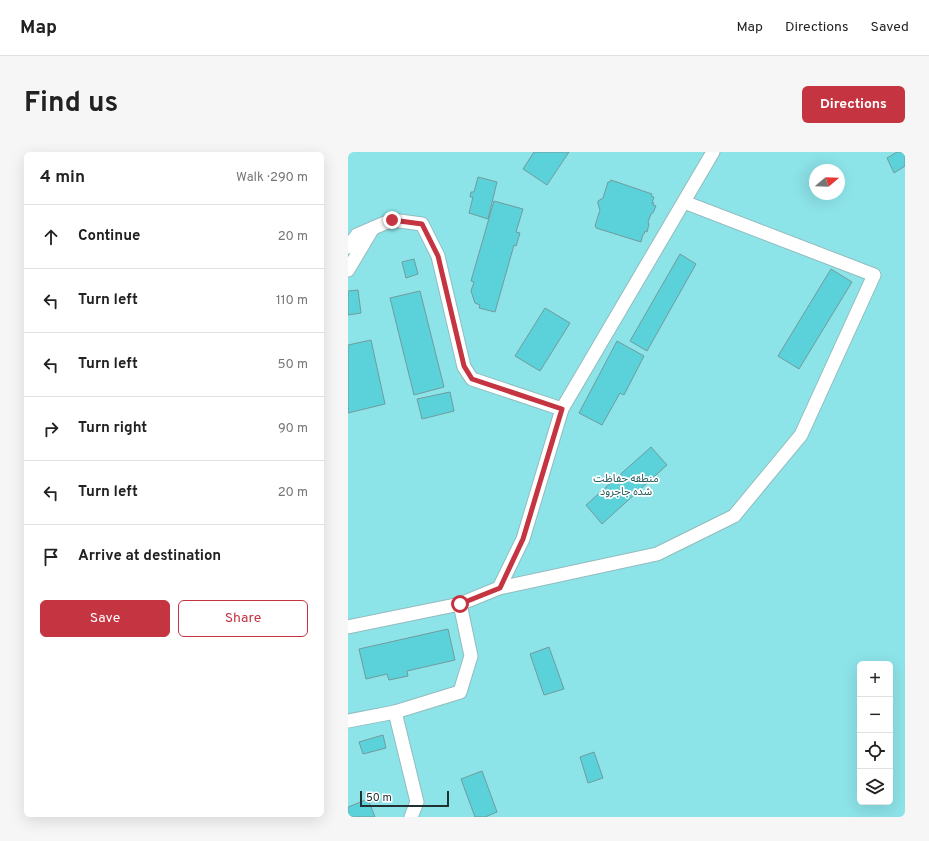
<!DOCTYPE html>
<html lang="en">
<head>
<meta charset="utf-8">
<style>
	body { margin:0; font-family:Overpass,"Noto Sans Arabic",sans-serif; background:#f6f6f6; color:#222 }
	.controls { position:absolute; right:12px; bottom:12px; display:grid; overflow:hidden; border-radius:6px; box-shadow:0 4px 16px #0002 }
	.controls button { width:36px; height:36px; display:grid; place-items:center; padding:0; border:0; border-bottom:1px solid #e0e0e0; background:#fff; color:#222; font:20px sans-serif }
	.compass { position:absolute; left:461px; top:12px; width:36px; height:36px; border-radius:50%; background:#fff; box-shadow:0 4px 16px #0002; rotate:71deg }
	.scale { position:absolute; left:12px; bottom:10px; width:89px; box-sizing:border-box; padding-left:4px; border:2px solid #213132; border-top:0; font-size:11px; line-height:14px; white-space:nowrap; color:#213132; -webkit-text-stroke:3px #fff; paint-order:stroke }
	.stop { position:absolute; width:12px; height:12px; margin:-9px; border:3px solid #c43441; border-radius:50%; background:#fff }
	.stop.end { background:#c43441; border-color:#fff; box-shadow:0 1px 4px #0008 }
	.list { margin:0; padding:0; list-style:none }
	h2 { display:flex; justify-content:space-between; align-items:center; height:52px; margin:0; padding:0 16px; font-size:17px }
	h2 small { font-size:13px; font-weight:400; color:#767676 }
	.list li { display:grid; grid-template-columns:26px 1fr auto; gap:12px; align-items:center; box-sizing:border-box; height:64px; padding:0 16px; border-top:1px solid #e0e0e0 }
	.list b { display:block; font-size:15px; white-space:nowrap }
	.list em { font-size:13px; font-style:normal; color:#767676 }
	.actions { display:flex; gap:8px; padding:12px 16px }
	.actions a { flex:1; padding:9px 0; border:1px solid #c43441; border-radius:6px; text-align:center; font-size:14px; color:#c43441 }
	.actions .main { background:#c43441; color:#fff }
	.icon { flex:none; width:22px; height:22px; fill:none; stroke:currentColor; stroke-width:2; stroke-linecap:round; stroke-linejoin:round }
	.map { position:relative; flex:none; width:557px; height:665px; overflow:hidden; border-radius:6px }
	header { display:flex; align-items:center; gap:24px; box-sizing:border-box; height:56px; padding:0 20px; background:#fff; border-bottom:1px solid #e0e0e0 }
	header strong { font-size:19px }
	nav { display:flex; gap:22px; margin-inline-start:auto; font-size:14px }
	.intro { display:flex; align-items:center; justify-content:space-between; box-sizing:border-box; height:96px; padding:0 24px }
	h1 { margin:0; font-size:28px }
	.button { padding:10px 18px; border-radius:6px; background:#c43441; color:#fff; font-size:14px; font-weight:700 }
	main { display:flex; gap:24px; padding:0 24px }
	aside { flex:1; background:#fff; border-radius:6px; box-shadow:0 4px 16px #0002 }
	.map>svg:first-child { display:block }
	.green { fill:#8ce3e8; fill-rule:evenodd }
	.building { fill:#5bd2d9; stroke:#729b9d }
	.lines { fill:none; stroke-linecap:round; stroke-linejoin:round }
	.minor-casing { stroke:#93bcbe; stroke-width:15 }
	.minor { stroke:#fff; stroke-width:13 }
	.route { stroke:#c43441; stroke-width:5 }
	.labels { text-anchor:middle; stroke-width:3.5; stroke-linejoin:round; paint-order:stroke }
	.park-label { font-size:11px; fill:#25585b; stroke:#fff }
</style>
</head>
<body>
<header>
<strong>Map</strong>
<nav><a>Map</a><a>Directions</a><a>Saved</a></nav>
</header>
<div class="intro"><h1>Find us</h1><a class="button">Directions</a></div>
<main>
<aside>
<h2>4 min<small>Walk · 290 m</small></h2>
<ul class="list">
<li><svg class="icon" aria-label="ahead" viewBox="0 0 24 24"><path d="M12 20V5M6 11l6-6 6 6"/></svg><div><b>Continue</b></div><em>20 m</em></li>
<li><svg class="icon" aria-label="left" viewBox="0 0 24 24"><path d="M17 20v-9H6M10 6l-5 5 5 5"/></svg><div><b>Turn left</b></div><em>110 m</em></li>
<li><svg class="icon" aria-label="left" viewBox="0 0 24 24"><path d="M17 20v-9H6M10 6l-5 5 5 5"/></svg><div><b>Turn left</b></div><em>50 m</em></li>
<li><svg class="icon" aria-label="right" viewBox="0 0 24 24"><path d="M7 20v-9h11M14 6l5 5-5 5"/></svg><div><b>Turn right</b></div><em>90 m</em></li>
<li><svg class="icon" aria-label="left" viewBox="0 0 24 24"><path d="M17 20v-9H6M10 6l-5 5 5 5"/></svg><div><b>Turn left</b></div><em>20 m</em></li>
<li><svg class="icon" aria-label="arrive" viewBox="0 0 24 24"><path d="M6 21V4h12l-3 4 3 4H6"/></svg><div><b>Arrive at destination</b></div></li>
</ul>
<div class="actions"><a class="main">Save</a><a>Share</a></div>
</aside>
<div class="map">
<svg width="557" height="665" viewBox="0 0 557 665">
	<rect width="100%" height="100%" fill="#d1fcff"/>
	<path class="green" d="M0 0H557V665H0ZM467 18H491V42H467ZM512 512H542V650H512Z"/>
	<g class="building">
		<path d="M186 0H221L199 33 175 17Z"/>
		<path d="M549 0H557V14L546 21 539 6Z"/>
		<path d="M130 25 149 30 140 67 121 61 125 45H122L123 40H126Z"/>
		<path d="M263 28 304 42 303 44 306 45 304 51H306L305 53 308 54 305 61 303 62 300 70 301 72 299 80 297 79 296 82H295L293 90 248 76V75L247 74 252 58 250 52V49L255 46 260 30H262Z"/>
		<path d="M146 49 175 57 168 80 172 81 168 94 166 93 147 160 131 156 132 153 127 151 123 139 126 130 123 129Z"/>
		<path d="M332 102 348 112 299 199 282 189Z"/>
		<path d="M66 107 70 122 58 126 54 110Z"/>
		<path d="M483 117 504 130 451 217 430 204Z"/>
		<path d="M10 138 13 161 0 163V139Z"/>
		<path d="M72 139 96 235 66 243 42 146Z"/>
		<path d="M197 156 222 171 192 219 167 204Z"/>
		<path d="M23 188 37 252 0 261V193Z"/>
		<path d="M269 189 296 204 276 243 272 241 254 273 231 261Z"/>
		<path d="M102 240 106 259 74 267 69 247Z"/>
		<path d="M303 295 319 313 254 372 238 353Z"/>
		<path d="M100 477 107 508 59 519 60 524 41 528 39 522 18 527 11 497Z"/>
		<path d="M201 495 216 537 196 543 182 502Z"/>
		<path d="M35 583 38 596 15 602 11 590Z"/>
		<path d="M246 600 255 626 240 631 232 605Z"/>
		<path d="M134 619 149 660 137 665H127L113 627Z"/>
		<path d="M20 647 27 665H0V655Z"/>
	</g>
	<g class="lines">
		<defs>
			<g id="minor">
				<path d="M0 95 9 83 44 68 74 72 90 104 116 215 124 227 214 257 365 0"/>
				<path d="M0 118 25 76"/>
				<path d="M151 436 309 402 386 364 453 283 526 123 336 50"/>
				<path d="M0 475 112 452 151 436 175 387 214 257"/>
				<path d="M47 560 69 650 63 665"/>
				<path d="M0 569 47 560 112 540 123 504 112 452"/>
			</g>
		</defs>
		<use href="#minor" class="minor-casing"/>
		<use href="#minor" class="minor"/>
	</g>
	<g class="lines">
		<path class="route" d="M44 68 74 72 90 104 116 214 124 227 214 257 175 387 152 436 112 452"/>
	</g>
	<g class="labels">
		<g class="park-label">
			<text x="278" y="330">منطقه حفاظت<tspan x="278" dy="13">شده جاجرود</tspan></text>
		</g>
	</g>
</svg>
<div class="controls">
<button>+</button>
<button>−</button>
<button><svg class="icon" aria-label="locate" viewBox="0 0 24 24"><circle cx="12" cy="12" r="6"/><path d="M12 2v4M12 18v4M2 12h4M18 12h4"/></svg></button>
<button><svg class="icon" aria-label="layers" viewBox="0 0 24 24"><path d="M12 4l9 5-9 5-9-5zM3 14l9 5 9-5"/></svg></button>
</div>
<svg class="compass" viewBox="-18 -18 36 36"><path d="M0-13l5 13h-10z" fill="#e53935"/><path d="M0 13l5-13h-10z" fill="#767676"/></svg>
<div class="scale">50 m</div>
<div class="stop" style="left:112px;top:452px"></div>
<div class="stop end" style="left:44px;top:68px"></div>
</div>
</main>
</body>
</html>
